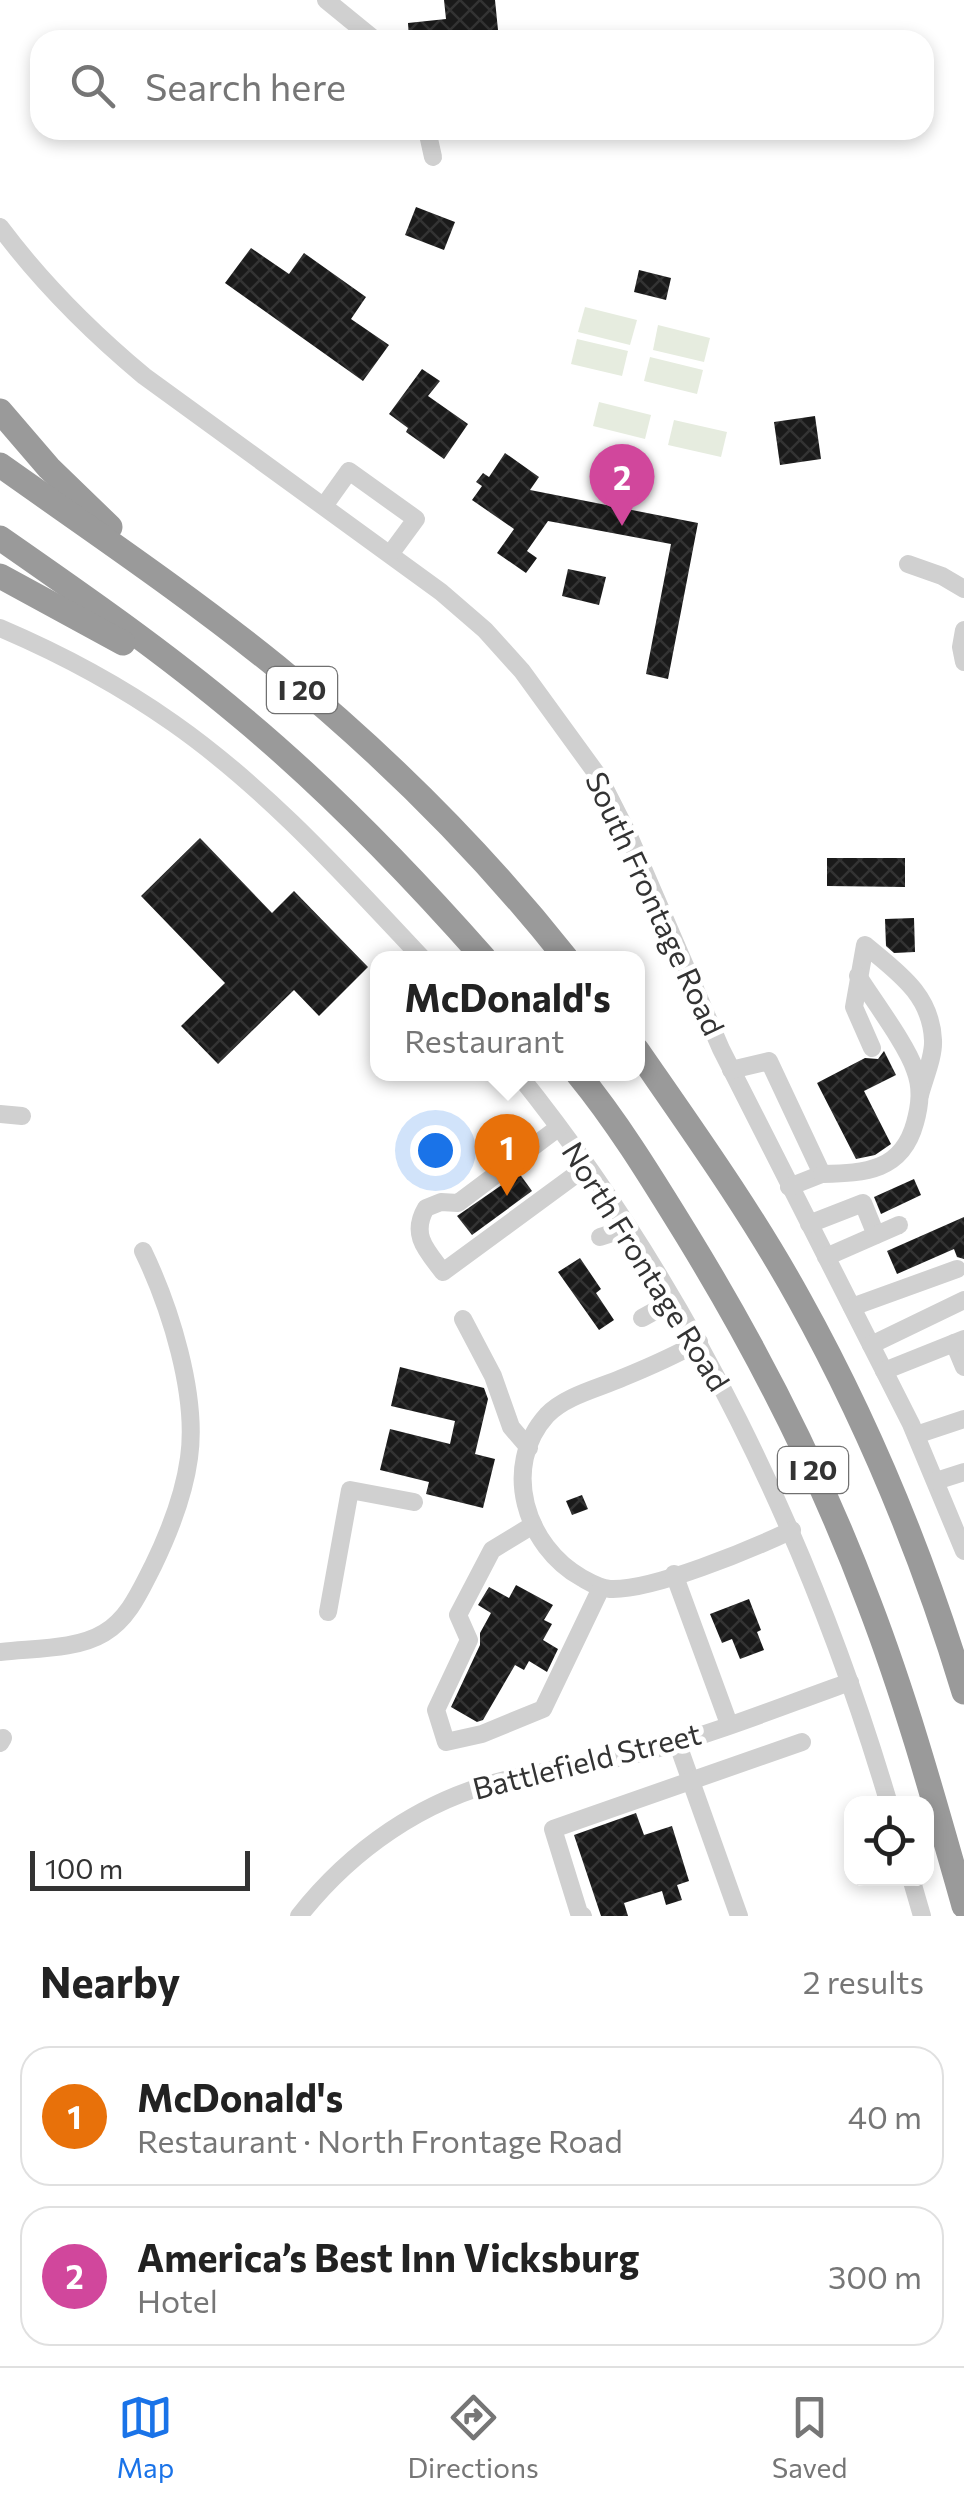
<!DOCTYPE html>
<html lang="en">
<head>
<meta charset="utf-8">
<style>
	body { margin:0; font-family:Commissioner,sans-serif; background:#f2f2f2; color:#222 }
	.controls { position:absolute; right:30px; bottom:30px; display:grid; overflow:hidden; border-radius:20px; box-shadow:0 5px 15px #0003 }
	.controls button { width:90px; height:90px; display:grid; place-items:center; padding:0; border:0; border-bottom:2px solid #e0e0e0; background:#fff; color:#222; font:50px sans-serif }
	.scale { position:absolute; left:30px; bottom:25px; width:220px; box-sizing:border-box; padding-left:10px; border:5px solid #333; border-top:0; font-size:28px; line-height:35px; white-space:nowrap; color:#333; -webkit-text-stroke:8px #fff; paint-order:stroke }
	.you { position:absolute; left:435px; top:1150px; width:35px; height:35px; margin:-25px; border:8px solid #fff; border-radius:50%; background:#1a73e8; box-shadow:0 0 0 15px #1a73e833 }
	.badge { display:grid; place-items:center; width:65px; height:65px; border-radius:50%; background:#1a73e8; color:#fff; font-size:32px; font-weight:700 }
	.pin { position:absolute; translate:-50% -82px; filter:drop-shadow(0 2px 5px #0008) }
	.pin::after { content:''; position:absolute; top:52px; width:35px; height:30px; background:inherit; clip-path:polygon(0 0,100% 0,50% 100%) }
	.popup { position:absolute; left:370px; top:951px; width:275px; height:130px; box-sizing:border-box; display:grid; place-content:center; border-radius:20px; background:#fff; filter:drop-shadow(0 2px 8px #0005); font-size:32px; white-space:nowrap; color:#767676 }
	.popup b { font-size:38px; color:#222 }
	.popup::after { content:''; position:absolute; left:50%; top:100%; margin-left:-20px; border:20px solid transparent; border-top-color:#fff }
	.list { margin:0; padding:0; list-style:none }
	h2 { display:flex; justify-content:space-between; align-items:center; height:130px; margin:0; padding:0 40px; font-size:42px }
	h2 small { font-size:32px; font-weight:400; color:#767676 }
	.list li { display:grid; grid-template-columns:65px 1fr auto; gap:30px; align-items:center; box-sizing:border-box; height:140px; margin:0 20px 20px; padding:0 20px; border:2px solid #e0e0e0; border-radius:30px }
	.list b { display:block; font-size:38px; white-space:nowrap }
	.list p { margin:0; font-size:32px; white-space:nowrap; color:#767676 }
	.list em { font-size:32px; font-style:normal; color:#767676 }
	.icon { flex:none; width:55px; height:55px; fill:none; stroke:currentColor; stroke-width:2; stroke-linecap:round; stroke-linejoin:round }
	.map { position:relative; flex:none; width:964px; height:1916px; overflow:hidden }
	.search { position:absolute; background:#fff; box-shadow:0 5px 15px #0003; left:30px; right:30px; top:30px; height:110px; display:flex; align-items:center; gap:25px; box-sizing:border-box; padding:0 35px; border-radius:30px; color:#767676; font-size:38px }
	.sheet { height:450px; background:#fff }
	nav { display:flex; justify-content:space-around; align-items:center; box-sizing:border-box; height:140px; border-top:2px solid #e0e0e0; background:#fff; font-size:28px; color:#767676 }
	nav a { display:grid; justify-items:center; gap:5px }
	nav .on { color:#1a73e8 }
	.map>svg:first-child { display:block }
	.pitch { fill:#e6ecdf }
	.building { fill:url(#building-cross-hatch) }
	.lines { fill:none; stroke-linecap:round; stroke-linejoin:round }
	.minor { stroke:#d0d0d0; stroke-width:18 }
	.highway { stroke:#9a9a9a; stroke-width:25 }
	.labels { text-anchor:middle; stroke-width:10; stroke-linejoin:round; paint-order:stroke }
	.shield { fill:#fff; stroke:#707070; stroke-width:2.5 }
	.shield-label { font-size:28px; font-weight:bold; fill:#333 }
	.street-label { font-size:30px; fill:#333; stroke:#fff }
</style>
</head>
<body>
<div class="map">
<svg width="964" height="1916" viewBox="0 0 964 1916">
	<defs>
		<pattern id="building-cross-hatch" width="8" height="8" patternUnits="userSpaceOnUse" patternTransform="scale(2.5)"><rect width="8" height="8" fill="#1a1a1a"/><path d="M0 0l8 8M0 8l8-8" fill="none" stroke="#333"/></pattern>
	</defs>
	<rect width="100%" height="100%" fill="#fff"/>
	<g class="pitch">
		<path d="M585 307 637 320 630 345 578 332Z"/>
		<path d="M658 325 710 338 704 362 653 350Z"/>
		<path d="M577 339 628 351 622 376 571 364Z"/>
		<path d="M650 357 703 370 697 394 644 381Z"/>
		<path d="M599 402 651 415 645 439 593 426Z"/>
		<path d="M674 420 727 432 721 457 668 445Z"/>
	</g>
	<g class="building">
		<path d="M444 0H495L499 40H409L408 23 446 19Z"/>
		<path d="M416 207 455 222 444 250 405 235Z"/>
		<path d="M251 248 289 274 304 253 366 297 351 319 389 345 363 381 225 283Z"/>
		<path d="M639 270 671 278 666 300 634 292Z"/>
		<path d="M422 369 440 381 428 396 468 424 444 459 406 432 408 428 389 414Z"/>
		<path d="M815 416 821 459 780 465 774 422Z"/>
		<path d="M505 453 539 477 530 490 698 523 668 679 646 674 671 544 548 521 527 551 537 558 526 573 497 553 514 529 472 500 482 486 476 482 483 473 489 477Z"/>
		<path d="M568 569 606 577 599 605 562 596Z"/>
		<path d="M200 838 272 913 294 891 368 967 319 1016 294 990 218 1064 181 1026 225 983 141 896Z"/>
		<path d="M827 858H905V887L827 886Z"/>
		<path d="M914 918 915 952 894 953 886 946 885 919Z"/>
		<path d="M884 1051 896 1075 864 1091 891 1144 875 1155 856 1159 817 1083 865 1058 878 1059Z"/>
		<path d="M519 1173 532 1191 472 1235 457 1216Z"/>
		<path d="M914 1179 921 1195 881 1214 874 1197Z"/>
		<path d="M964 1217V1259L957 1257 954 1249 897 1274 887 1251Z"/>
		<path d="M580 1258 601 1289 596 1293 614 1320 599 1330 558 1272Z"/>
		<path d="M400 1367 484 1388 488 1399 475 1454 495 1459 483 1508 426 1494 429 1482 380 1470 390 1429 450 1444 455 1421 391 1406Z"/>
		<path d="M582 1495 588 1509 572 1515 566 1501Z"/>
		<path d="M516 1585 553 1605 544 1620 552 1624 543 1640 558 1649 547 1672 529 1661 524 1670 515 1665 483 1720 477 1722 451 1707 480 1645V1633L491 1613 478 1605 489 1587 509 1598Z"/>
		<path d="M749 1599 761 1630 757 1632 764 1650 740 1659 732 1639 722 1643 710 1614Z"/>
		<path d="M636 1813 644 1835 672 1826 689 1881 677 1885 682 1900 666 1905 662 1891 624 1903 628 1916H601L574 1835Z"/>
	</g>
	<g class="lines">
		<g class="minor">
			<path d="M326 0 375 40"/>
			<path d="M427 130 433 157"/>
			<path d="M0 227C42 283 90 331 144 376L441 592 485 630 522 671 599 777 629 836 721 1049 911 1424 964 1551"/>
			<path d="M324 506 349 471 416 519 391 553"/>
			<path d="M908 564 942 576 964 589"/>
			<path d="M0 628C61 654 119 685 173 723 266 788 345 876 422 958"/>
			<path d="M964 630 961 647 964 662"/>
			<path d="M872 1048 854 1007 865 945C897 972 931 994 933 1040 934 1057 924 1079 920 1095"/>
			<path d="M731 1070 769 1061 822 1174 789 1187"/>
			<path d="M518 1074C690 1288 811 1541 889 1804"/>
			<path d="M0 1114 22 1116"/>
			<path d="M558 1128 458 1203 441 1202 426 1208C410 1235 427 1251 443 1272L586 1167"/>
			<path d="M822 1174C866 1173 902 1171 915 1123 920 1105 922 1088 915 1070 907 1045 873 1000 858 976"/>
			<path d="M809 1224 863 1203 876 1235"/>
			<path d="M600 1237 628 1228"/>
			<path d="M826 1257 899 1225"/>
			<path d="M852 1307 957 1269"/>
			<path d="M642 1318 673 1301"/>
			<path d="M463 1319 493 1376 511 1427 529 1448"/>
			<path d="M699 1342C674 1356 649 1367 622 1378 599 1388 565 1396 547 1415 500 1467 526 1547 582 1578 591 1583 599 1588 610 1589 652 1591 752 1549 792 1530"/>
			<path d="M954 1343 964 1367"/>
			<path d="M871 1345 964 1300"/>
			<path d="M884 1371 964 1339"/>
			<path d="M916 1435 964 1419"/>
			<path d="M936 1481 964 1472"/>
			<path d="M533 1525 492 1550 458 1615 469 1640 436 1710 446 1742 482 1734 543 1709 601 1588"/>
			<path d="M674 1574 729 1724"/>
			<path d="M328 1612 350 1490 414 1502"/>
			<path d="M0 1652C33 1648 76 1650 104 1633 129 1618 140 1591 153 1566 169 1533 184 1495 189 1458 198 1395 170 1307 143 1251"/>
			<path d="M677 1742 739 1916"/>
			<path d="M0 1743 3 1738"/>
			<path d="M911 1878 922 1916"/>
			<path d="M299 1916C351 1850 422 1800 505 1780 555 1768 606 1763 655 1749 721 1731 785 1705 850 1682"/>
			<path d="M583 1916 579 1913 553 1829 802 1742"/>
		</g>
		<g class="highway">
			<path d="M0 411 49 468 110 527"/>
			<path d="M0 465C93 531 188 595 277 667 382 753 482 852 566 958"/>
			<path d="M0 538C82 595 164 652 240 716 328 789 408 872 484 958"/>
			<path d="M0 576 123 643"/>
			<path d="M637 1050C693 1131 751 1212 799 1299 868 1423 923 1557 964 1692"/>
			<path d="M578 1074C619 1124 654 1182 688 1237 759 1353 821 1475 869 1603 907 1702 935 1804 964 1906"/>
		</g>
	</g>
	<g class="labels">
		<g class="shield">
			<rect x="267" y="667" width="70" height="46" rx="8"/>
			<rect x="778" y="1447" width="70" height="46" rx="8"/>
		</g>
		<g class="shield-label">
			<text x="302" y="700">I 20</text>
			<text x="813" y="1480">I 20</text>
		</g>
		<g class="street-label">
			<text transform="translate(654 904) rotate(65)" y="10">South Frontage Road</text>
			<text transform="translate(645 1267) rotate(58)" y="10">North Frontage Road</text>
			<text transform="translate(587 1762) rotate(-14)" y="10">Battlefield Street</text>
		</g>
	</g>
</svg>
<div class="controls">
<button><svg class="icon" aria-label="locate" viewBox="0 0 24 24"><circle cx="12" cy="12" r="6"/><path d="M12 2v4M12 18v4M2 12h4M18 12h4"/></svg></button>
</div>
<div class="scale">100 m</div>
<div class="you"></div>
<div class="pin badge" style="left:507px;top:1196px;background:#e8710a">1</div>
<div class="popup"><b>McDonald's</b>Restaurant</div>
<div class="pin badge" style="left:622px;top:526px;background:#d1479c">2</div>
<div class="search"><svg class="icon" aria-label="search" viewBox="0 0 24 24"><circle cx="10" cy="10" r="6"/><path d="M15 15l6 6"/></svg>Search here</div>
</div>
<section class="sheet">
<h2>Nearby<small>2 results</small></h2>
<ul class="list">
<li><span class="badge" style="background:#e8710a">1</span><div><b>McDonald's</b><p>Restaurant · North Frontage Road</p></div><em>40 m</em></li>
<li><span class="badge" style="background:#d1479c">2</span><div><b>America’s Best Inn Vicksburg</b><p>Hotel</p></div><em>300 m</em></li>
</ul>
</section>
<nav>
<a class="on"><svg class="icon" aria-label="map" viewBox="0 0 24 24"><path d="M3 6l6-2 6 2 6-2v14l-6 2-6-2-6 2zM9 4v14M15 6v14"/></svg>Map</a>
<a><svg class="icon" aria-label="directions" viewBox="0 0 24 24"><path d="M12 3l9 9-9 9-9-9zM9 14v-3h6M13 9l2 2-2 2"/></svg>Directions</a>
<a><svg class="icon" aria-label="saved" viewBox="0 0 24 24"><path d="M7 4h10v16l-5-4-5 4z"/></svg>Saved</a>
</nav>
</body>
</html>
